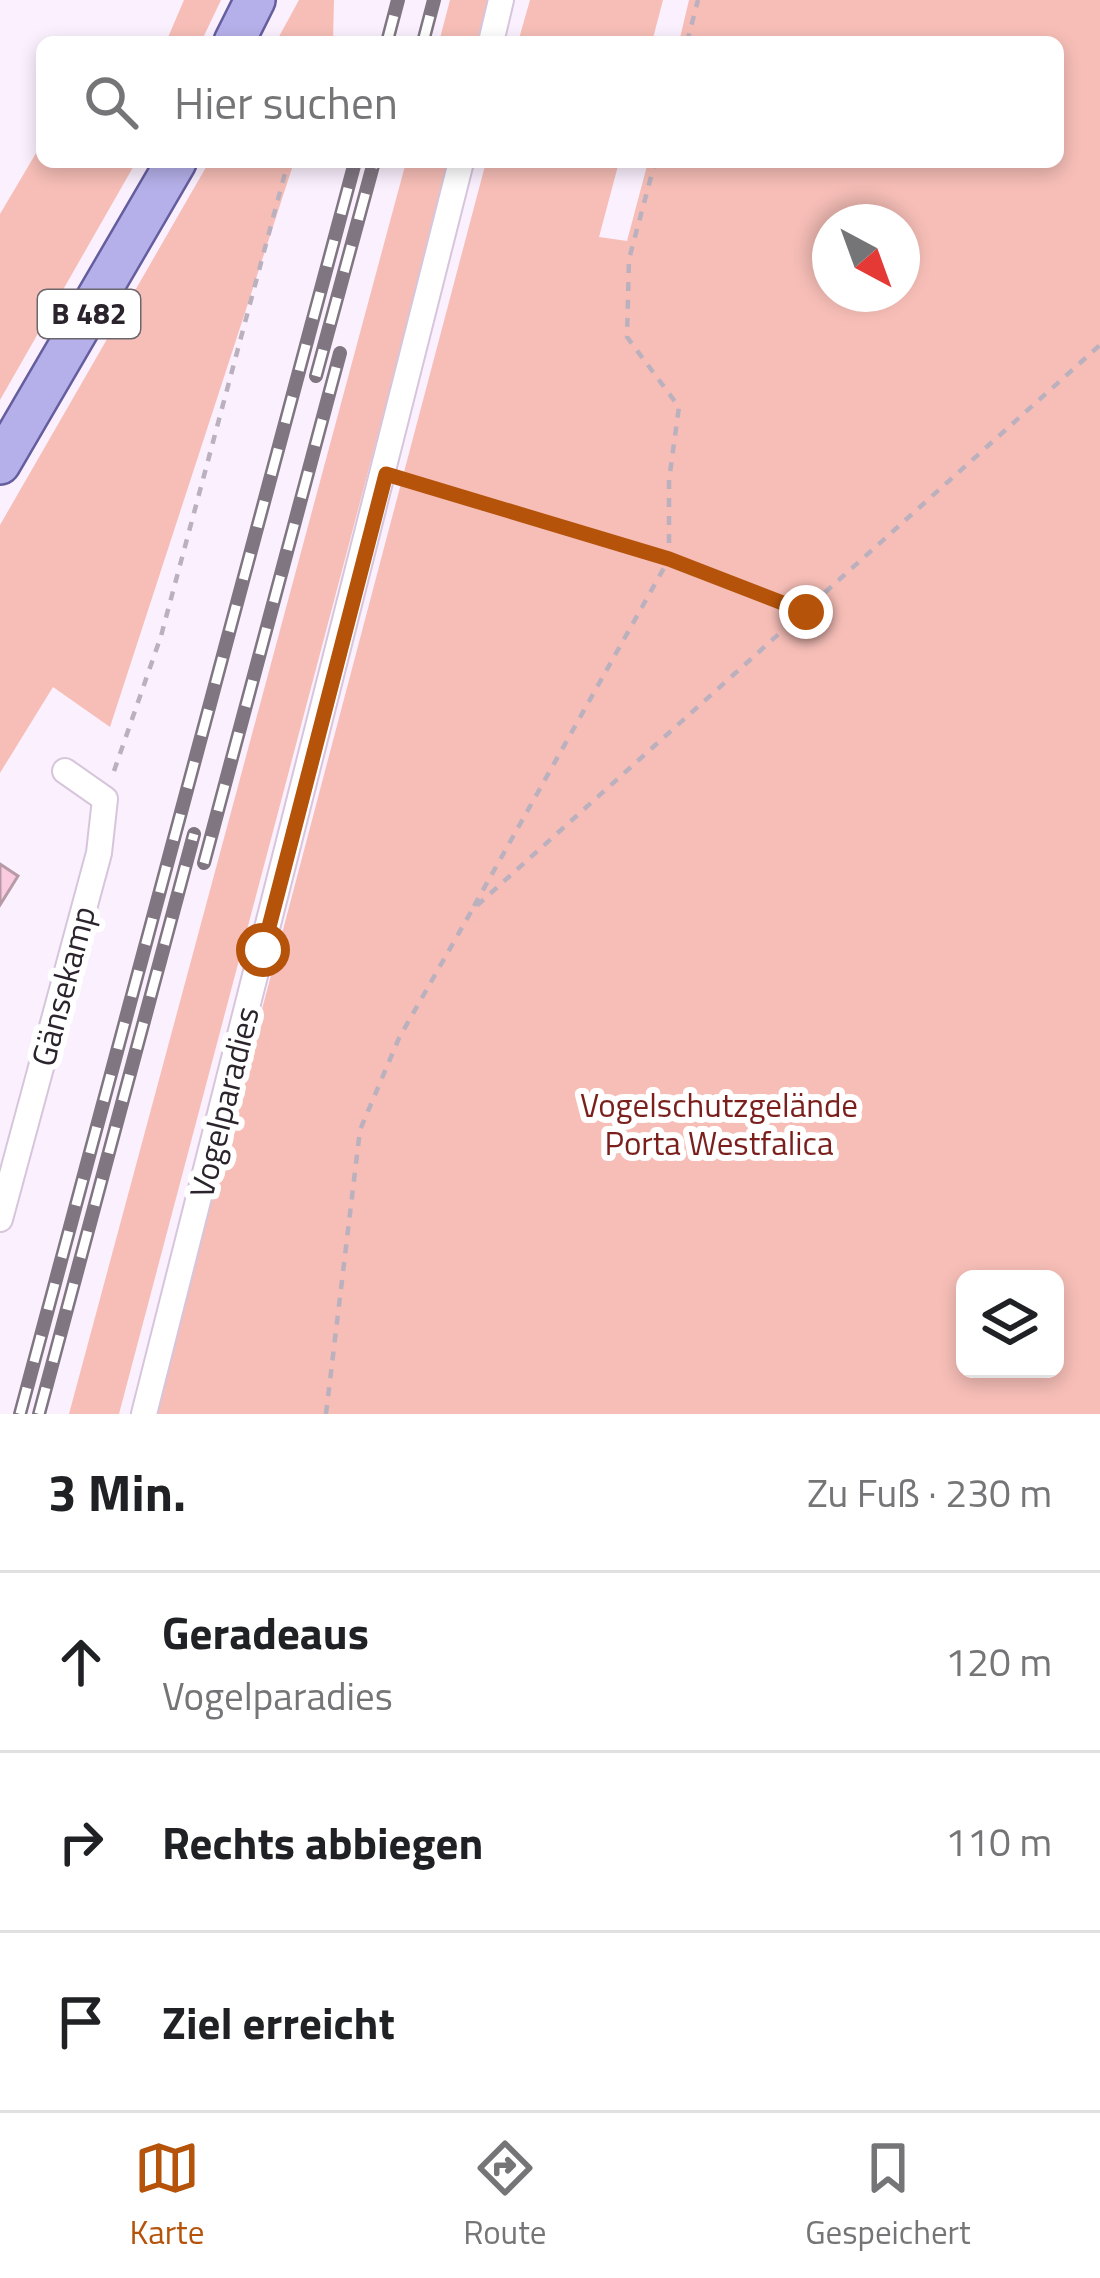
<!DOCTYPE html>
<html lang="de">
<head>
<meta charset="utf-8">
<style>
	body { margin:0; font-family:"Titillium Web",sans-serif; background:#f2f2f2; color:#202124 }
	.controls { position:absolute; right:36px; bottom:36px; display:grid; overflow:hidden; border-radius:18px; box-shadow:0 6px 18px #0003 }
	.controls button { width:108px; height:108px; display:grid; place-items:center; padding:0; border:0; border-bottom:3px solid #e0e0e0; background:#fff; color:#202124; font:60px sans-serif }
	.compass { position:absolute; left:812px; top:204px; width:108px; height:108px; border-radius:50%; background:#fff; box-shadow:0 6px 18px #0003; rotate:139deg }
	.stop { position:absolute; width:36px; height:36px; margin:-27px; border:9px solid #b45309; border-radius:50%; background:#fff }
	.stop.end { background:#b45309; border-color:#fff; box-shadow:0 3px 12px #0008 }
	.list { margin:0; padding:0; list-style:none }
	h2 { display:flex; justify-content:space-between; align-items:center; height:156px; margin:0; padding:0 48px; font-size:51px }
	h2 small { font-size:39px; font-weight:400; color:#757577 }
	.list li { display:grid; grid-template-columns:78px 1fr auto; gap:36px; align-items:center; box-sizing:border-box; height:180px; padding:0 48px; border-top:3px solid #e0e0e0 }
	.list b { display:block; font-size:45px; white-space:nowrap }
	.list p { margin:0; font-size:39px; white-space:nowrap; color:#757577 }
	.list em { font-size:39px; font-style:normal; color:#757577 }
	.icon { flex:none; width:66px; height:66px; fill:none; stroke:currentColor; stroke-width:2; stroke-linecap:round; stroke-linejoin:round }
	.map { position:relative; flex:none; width:1100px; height:1414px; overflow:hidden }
	.search { position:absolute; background:#fff; box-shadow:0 6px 18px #0003; left:36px; right:36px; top:36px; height:132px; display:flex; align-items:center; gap:30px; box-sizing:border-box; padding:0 42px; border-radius:18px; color:#757577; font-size:45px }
	.sheet { height:696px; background:#fff }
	nav { display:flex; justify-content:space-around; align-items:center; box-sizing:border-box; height:168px; border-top:3px solid #e0e0e0; background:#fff; font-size:33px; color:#757577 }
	nav a { display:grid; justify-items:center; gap:6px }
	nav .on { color:#b45309 }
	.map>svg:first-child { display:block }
	.green { fill:#f6beb7; fill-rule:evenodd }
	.building { fill:#facbde; stroke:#b69ba6; stroke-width:3 }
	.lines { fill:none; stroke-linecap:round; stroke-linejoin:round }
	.street-casing { stroke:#d6c5db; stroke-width:28 }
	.primary-casing { stroke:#645d9e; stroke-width:44 }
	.path { stroke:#bbb1be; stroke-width:4.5; stroke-dasharray:9 9; stroke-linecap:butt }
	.street { stroke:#fff; stroke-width:24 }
	.primary { stroke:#b5b0e9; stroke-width:39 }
	.rail-casing { stroke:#7f7681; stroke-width:14 }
	.rail { stroke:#fff; stroke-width:9; stroke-dasharray:27; stroke-linecap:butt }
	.route { stroke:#b45309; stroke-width:15 }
	.labels { text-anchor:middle; stroke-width:12; stroke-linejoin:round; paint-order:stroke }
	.shield { fill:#fff; stroke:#6b666c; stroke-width:3 }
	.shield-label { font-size:30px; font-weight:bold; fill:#2b242d }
	.street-label { font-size:33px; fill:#2b242d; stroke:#fff }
	.park-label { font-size:33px; fill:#7b1f1d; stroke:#fff }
</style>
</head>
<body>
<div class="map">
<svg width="1100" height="1414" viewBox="0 0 1100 1414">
	<rect width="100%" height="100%" fill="#fbf0fe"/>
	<g class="green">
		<path d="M184 0H221L201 42H166Z"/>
		<path d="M299 0H334L333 42H276Z"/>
		<path d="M450 0H502L488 42H439Z"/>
		<path d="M530 0H663L652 42H518Z"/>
		<path d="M689 0H1100V1414H155L486 162H619L599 237 627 241 648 162H1058V42H679ZM830 222H902V294H830ZM965 1279H1055V1369H965Z"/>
		<path d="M42 143V162H136L0 400V214Z"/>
		<path d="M209 162H294L110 727 53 687 0 773V525Z"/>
		<path d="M406 162H450L119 1414H69Z"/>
	</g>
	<path class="building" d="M0 864 18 876 0 905Z"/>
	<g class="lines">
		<defs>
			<g id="street">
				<path d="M491 42 501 0"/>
				<path d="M0 1219 99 853 105 799 65 771"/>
				<path d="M144 1414 461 162"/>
			</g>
			<g id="primary">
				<path d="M234 42 255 0"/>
				<path d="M0 464 176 162"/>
			</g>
		</defs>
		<use href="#street" class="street-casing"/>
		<use href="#primary" class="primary-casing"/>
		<g class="path">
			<path d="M687 42 698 0"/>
			<path d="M409 481 669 559 806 612"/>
			<path d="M114 771 161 636 288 162"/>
			<path d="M474 906 669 559V480L679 407 627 337 629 259 655 162"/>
			<path d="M326 1414 360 1130 399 1038 472 910 1100 345"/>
		</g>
		<use href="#street" class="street"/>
		<use href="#primary" class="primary"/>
		<defs>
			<g id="rail">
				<path d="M387 42 398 0"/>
				<path d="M423 42 434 0"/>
				<path d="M316 376 374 162"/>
				<path d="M204 863 340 353"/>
				<path d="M20 1414 355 162"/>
				<path d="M39 1414 194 834"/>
			</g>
		</defs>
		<use href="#rail" class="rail-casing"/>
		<use href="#rail" class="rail"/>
	</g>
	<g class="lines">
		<path class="route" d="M263 950 386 474 669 559 806 612"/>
	</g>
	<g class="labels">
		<rect class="shield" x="38" y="290" width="102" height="48" rx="9"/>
		<g class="shield-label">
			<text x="89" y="324">B 482</text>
		</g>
		<g class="street-label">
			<text transform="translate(63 986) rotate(-75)" y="12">Gänsekamp</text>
			<text transform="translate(224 1102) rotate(-76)" y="12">Vogelparadies</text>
		</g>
		<g class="park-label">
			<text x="719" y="1117">Vogelschutzgelände<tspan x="719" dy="38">Porta Westfalica</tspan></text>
		</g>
	</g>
</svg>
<div class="controls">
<button><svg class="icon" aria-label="layers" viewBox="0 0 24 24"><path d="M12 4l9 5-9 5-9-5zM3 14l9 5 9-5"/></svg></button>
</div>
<svg class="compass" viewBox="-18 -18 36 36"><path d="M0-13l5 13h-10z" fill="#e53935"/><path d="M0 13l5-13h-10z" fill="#757577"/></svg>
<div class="stop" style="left:263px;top:950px"></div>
<div class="stop end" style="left:806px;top:612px"></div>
<div class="search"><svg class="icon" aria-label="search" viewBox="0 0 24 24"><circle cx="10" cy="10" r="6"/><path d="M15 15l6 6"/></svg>Hier suchen</div>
</div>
<section class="sheet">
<h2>3 Min.<small>Zu Fuß · 230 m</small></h2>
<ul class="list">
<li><svg class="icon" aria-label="ahead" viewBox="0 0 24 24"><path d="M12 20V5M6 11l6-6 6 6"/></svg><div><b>Geradeaus</b><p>Vogelparadies</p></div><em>120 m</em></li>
<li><svg class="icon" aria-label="right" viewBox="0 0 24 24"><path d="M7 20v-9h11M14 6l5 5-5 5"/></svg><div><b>Rechts abbiegen</b></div><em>110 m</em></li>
<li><svg class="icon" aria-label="arrive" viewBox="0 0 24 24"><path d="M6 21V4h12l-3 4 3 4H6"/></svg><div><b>Ziel erreicht</b></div></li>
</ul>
</section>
<nav>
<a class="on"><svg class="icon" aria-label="map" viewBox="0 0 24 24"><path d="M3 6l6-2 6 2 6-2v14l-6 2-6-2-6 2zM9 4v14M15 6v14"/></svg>Karte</a>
<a><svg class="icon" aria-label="directions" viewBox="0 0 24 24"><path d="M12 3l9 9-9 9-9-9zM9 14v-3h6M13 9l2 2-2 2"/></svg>Route</a>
<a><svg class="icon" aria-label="saved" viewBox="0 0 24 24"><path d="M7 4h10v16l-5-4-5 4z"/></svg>Gespeichert</a>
</nav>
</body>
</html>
